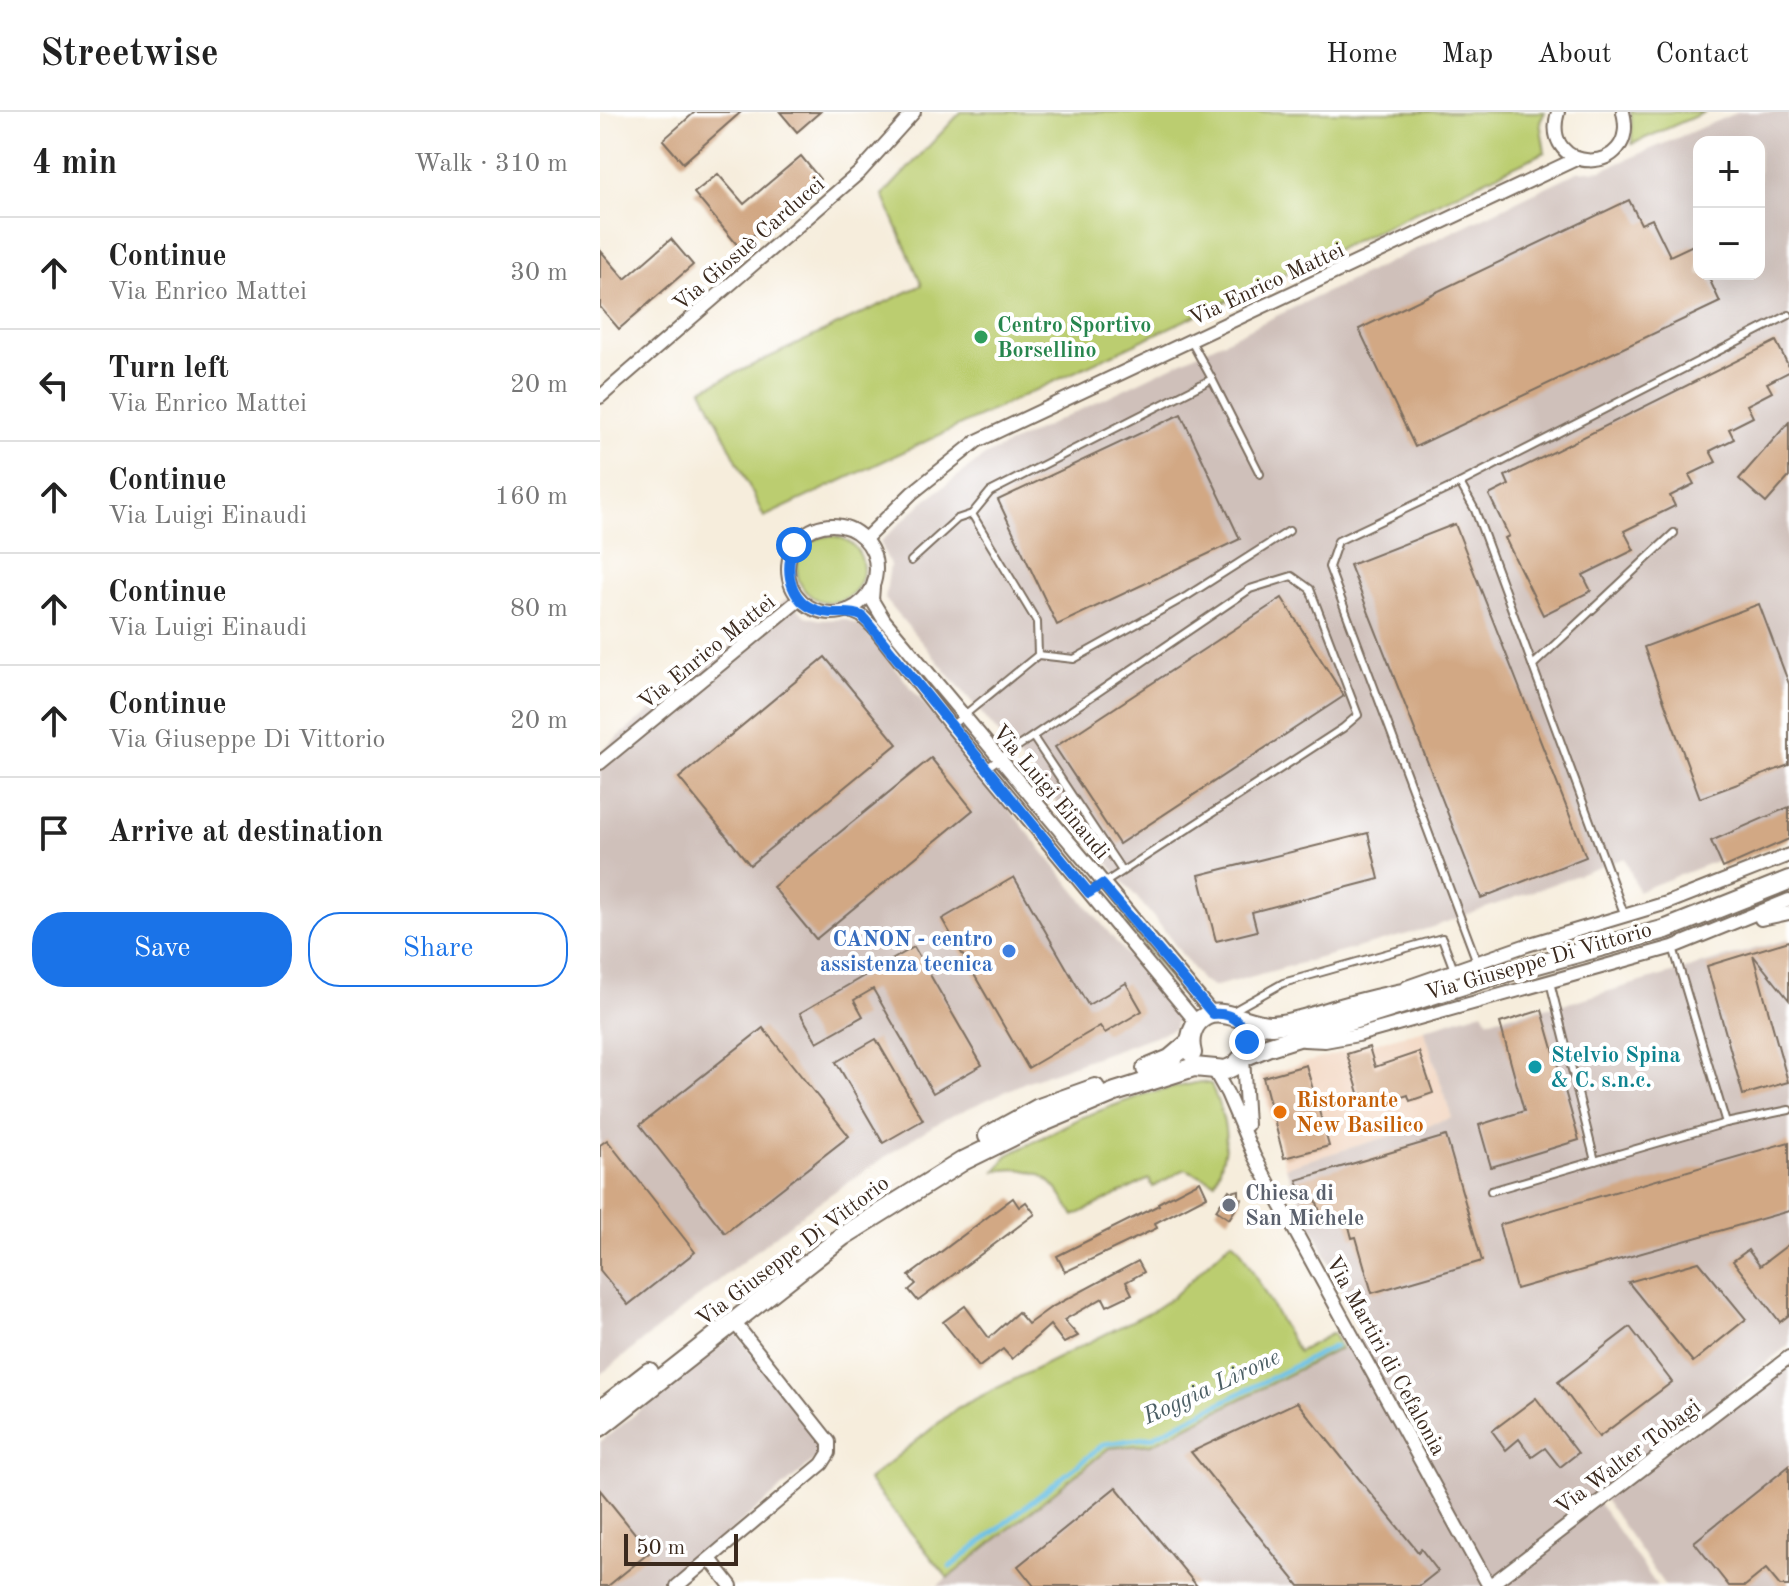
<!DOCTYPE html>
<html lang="en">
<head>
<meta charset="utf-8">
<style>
	body { margin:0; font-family:"Old Standard TT",serif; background:#f2f2f2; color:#222 }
	.controls { position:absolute; right:24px; top:24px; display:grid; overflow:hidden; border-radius:16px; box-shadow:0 8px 32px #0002 }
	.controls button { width:72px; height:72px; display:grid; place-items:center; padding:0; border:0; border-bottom:2px solid #e0e0e0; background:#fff; color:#222; font:40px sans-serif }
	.scale { position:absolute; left:24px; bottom:20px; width:114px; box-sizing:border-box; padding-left:8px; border:4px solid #3b2a1e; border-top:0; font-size:22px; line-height:28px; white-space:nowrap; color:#3b2a1e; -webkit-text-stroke:6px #fff; paint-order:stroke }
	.stop { position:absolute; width:24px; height:24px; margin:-18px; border:6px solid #1a73e8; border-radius:50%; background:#fff }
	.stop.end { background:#1a73e8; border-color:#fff; box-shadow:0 2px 8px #0008 }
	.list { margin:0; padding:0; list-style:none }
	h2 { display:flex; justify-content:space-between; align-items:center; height:104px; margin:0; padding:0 32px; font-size:34px }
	h2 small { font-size:26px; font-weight:400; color:#767676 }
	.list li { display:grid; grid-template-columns:52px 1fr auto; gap:24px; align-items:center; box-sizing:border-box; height:112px; padding:0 32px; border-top:2px solid #e0e0e0 }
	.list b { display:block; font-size:30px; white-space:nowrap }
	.list p { margin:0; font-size:26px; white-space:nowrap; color:#767676 }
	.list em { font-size:26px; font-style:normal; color:#767676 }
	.actions { display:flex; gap:16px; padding:24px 32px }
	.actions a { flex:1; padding:18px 0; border:2px solid #1a73e8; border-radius:32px; text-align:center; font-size:28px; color:#1a73e8 }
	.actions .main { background:#1a73e8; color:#fff }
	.icon { flex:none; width:44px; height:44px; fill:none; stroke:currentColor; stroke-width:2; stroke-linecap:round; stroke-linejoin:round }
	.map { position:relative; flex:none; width:1189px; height:1474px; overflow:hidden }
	header { display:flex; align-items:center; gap:48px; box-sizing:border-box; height:112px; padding:0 40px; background:#fff; border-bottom:2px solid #e0e0e0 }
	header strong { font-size:38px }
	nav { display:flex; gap:44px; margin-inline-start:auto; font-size:28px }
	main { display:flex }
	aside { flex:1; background:#fff }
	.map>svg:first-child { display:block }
	.built { fill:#f2d4be }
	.industrial { fill:#cfc0ba; fill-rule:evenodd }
	.green { fill:#bbcd70; stroke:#7b7c47; stroke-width:2 }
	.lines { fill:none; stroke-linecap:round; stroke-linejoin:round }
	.stream { stroke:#68bfe5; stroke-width:5 }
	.building { fill:#d2a884 }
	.lane-casing { stroke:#7c6e60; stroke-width:10 }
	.street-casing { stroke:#7c6e60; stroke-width:16 }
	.secondary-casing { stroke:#7c6e60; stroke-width:22 }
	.lane { stroke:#fff; stroke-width:6 }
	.street { stroke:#fff; stroke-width:12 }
	.secondary { stroke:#fff; stroke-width:18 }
	.route { stroke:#1a73e8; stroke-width:10 }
	.leisure-dot { fill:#2e9e5b; stroke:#fff; stroke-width:3 }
	.shop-dot { fill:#3f7fe0; stroke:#fff; stroke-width:3 }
	.culture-dot { fill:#0f9aa8; stroke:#fff; stroke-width:3 }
	.food-dot { fill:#e8710a; stroke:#fff; stroke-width:3 }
	.worship-dot { fill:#6b7280; stroke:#fff; stroke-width:3 }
	.labels { text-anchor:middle; stroke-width:8; stroke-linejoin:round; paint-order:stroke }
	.street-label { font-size:22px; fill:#3b2a1e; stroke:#fff }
	.leisure-label { font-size:22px; font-weight:bold; fill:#27864d; stroke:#fff; text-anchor:start }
	.shop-label { font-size:22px; font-weight:bold; fill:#366cbe; stroke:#fff; text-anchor:end }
	.culture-label { font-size:22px; font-weight:bold; fill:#0d838f; stroke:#fff; text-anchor:start }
	.food-label { font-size:22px; font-weight:bold; fill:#c56008; stroke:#fff; text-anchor:start }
	.worship-label { font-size:22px; font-weight:bold; fill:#5b616d; stroke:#fff; text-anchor:start }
	.water-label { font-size:24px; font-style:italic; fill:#4b5e64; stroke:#fff }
</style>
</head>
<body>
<header>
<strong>Streetwise</strong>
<nav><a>Home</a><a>Map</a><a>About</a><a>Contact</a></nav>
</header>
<main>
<aside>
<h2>4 min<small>Walk · 310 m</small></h2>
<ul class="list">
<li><svg class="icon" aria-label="ahead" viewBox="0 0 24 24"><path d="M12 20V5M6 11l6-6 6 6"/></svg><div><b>Continue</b><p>Via Enrico Mattei</p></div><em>30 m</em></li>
<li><svg class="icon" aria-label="left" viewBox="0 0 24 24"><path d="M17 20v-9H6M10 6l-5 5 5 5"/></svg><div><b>Turn left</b><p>Via Enrico Mattei</p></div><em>20 m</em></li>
<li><svg class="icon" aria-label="ahead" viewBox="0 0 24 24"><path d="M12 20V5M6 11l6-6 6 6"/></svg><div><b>Continue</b><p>Via Luigi Einaudi</p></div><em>160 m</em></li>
<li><svg class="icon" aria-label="ahead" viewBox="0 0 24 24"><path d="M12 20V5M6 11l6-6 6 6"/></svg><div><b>Continue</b><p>Via Luigi Einaudi</p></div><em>80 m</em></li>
<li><svg class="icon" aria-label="ahead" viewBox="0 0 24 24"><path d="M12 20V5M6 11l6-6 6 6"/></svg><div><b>Continue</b><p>Via Giuseppe Di Vittorio</p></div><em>20 m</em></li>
<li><svg class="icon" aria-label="arrive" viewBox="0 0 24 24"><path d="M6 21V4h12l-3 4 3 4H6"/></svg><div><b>Arrive at destination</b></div></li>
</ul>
<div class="actions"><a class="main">Save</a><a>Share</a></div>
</aside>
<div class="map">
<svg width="1189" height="1474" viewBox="0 0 1189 1474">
	<rect width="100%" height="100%" fill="#fff"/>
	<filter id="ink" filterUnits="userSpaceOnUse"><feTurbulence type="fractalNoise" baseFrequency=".0125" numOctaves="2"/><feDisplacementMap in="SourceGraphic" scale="16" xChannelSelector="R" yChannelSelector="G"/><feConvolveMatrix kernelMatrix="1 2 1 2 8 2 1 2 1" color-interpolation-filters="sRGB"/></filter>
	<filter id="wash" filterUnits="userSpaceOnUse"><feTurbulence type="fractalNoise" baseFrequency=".006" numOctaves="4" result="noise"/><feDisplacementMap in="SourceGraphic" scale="32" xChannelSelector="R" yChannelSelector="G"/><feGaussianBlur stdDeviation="1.8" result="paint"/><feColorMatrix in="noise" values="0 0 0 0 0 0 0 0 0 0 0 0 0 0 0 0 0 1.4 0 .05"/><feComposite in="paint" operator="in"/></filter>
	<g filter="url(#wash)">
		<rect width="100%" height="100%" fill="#f6eddc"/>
		<path class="built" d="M824 917 852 1006 685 1055 659 964Z"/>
		<g class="industrial">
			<path d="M1138 0H1189V721L1038 779 1025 746 830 816 613 875 602 869 560 813 285 487 290 453 280 430 324 389 386 343 977 60 1002 58ZM1099 30H1159V162H1099Z"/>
			<path d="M188 486 205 504 221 508 245 507 262 515 577 905 574 917 428 969 347 1006 313 1026 209 1097 0 1263V640Z"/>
			<path d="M1189 827V1233L995 1386 1057 1474H337L509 1336 552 1332 763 1225 685 1055 852 1006 824 917 883 899 888 908 968 891Z"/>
			<path d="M136 1222 223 1332V1341L67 1474H0V1330Z"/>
			<path d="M1189 1245V1474H1065L1004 1387Z"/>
		</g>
		<g class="green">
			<path d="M361 0H945L940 10 945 40 164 405 102 277 322 173 283 83Z"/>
			<path d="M1031 0H1105L1032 32Z"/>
			<circle cx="230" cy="457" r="33"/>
			<path d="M504 786H507L587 884 584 885Z"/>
			<path d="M600 970 611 972C627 1013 632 1028 615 1070L585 1057 553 1075 549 1067 474 1104C454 1069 440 1051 396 1059L408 1043 480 1006 545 982Z"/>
			<path d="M632 1129 640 1137 698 1240 733 1221 741 1236 552 1332 509 1336 348 1466 268 1368 357 1296 552 1199 573 1185Z"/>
		</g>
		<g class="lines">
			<path class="stream" d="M350 1455 504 1332 552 1325 735 1234"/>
		</g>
		<g id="blocks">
			<g class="building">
				<path d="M95 0H141L83 51 63 28Z"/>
				<path d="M180 0H220L197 20Z"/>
				<path d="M201 44 220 67 139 135 94 81 118 62 144 92Z"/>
				<path d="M1029 88 1041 112 1052 107 1070 144 1093 133 1099 146V162H1107L1120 190 815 335 759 217Z"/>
				<path d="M71 127 93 153 19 217 0 195V138L25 167Z"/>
				<path d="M1176 229 1189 255V260L1167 271 1172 280 1147 293 1153 305 1129 317 1134 327 1110 339 1116 350 1089 363 1094 372 1070 384 1075 394 1024 419 1034 438 983 463 991 479 943 503 905 426 909 424 889 383 909 373 905 364Z"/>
				<path d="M581 302 640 427 457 513 398 388Z"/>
				<path d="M1189 310V365L1166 391 1139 367Z"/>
				<path d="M855 412 986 745 881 786 750 453Z"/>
				<path d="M682 486 744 584 519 732 455 635Z"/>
				<path d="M1159 492 1189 572V653L1100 686 1044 535Z"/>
				<path d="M225 545 297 632 150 753 79 666Z"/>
				<path d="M331 646 373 698 216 827 173 775Z"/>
				<path d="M1189 695V727L1123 756 1111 729Z"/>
				<path d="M768 721 779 767 652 800 657 819 616 829 599 763Z"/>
				<path d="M414 765 488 893 526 871 542 899 505 921 500 914 428 956 342 807Z"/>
				<path d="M1189 829V888L1153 843 1188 970 1143 983 1107 854Z"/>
				<path d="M314 835 382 953 333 981 273 877 254 888 263 904 217 930 200 901Z"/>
				<path d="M942 898 979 1028 891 1055 879 1013 924 999 900 911Z"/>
				<path d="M163 916 249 1024 125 1121 40 1013Z"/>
				<path d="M276 927 323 1008 283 1031 236 950Z"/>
				<path d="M769 935 775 955 819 940 833 981 810 989 808 983 764 997 747 942Z"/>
				<path d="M706 953 729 1034 684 1046 663 965Z"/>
				<path d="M846 1024 882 1149 772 1181 756 1125 752 1126 746 1103 723 1110 715 1084 704 1087 697 1068Z"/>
				<path d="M7 1028 95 1140 28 1193 0 1158V1033Z"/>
				<path d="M1189 1030V1099L916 1177 899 1113Z"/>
				<path d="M600 1069 607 1084 555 1111 557 1116 465 1160 457 1144 559 1093 558 1091Z"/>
				<path d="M629 1078 632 1080 639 1078V1085L642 1087 629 1107 616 1098Z"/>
				<path d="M413 1086 419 1095 426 1090 435 1102 318 1189 309 1178 316 1172 309 1164Z"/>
				<path d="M1189 1132V1203L1180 1210 1133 1149 1148 1138 1160 1154Z"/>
				<path d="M538 1149 544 1160 526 1170 532 1182 507 1194 503 1186 464 1208 478 1224 464 1231 450 1213 412 1247 403 1237 379 1255 343 1210 365 1194 389 1226 418 1200 428 1212 450 1196Z"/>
				<path d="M1099 1150 1146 1207 1093 1250 1028 1170Z"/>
				<path d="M1030 1215 1072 1270 999 1325 958 1270Z"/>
				<path d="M936 1286 978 1341 960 1355 945 1336 932 1345 919 1327 906 1338 892 1319Z"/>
				<path d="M697 1290 818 1440 821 1437 838 1459 819 1474H699L591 1340Z"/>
				<path d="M1189 1354V1474H1180L1166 1457 1145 1474H1129L1094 1430Z"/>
				<path d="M516 1375 597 1474H434L418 1454Z"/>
				<path d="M0 1378 50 1440 8 1474H0Z"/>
			</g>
		</g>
	</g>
	<g filter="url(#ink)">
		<use href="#blocks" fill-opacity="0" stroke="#7c6e60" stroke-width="2"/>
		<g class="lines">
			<defs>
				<g id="lane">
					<path d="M591 229 612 267"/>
					<path d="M860 371 738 429 729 455 877 850"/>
					<path d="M372 402 390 380 612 267 660 362"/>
					<path d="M311 449 357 407 372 402 437 510 438 543"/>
					<path d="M933 553 1074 421"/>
					<path d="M351 614 438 543 474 547 587 484 689 419"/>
					<path d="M433 625 522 759"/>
					<path d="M386 656 650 477 692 464 710 477 758 603 743 616 489 781"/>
					<path d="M1025 804 875 398 860 371 1189 203"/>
					<path d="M950 870 995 1049"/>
					<path d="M633 899 683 871 842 826 854 858"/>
					<path d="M1126 1011 1189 998"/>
					<path d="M891 1079 1126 1011 1073 835"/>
				</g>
				<g id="street">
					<path d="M958 0C939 63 1040 66 1023 0"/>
					<path d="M0 285 260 60 314 0"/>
					<circle cx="232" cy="457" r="44"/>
					<path d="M265 427 312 381 377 329 976 47"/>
					<path d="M273 475 272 488 284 508 613 902"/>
					<path d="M248 498 262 504 274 516 351 614 597 911"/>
					<path d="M0 651 200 487"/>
					<path d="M1161 807 1189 801"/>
					<path d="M807 875 927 833 1067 791 1189 743"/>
					<path d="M704 928 725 929 758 923 1073 835 1189 788"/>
					<path d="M643 945 647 1013"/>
					<path d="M614 958 627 981 654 1044 889 1474"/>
					<path d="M110 1447 131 1474"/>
					<path d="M77 1474 222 1352 229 1341V1330L134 1210"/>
					<path d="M889 1474 1189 1245"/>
				</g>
				<g id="secondary">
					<path d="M592 941C588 927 592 911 606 904 624 895 651 914 672 913 693 912 713 904 733 898 761 890 789 883 818 878"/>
					<path d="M546 957 570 947 590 930"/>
					<path d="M388 1024 439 996 495 976"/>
					<path d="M0 1298 49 1260"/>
					<path d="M0 1315 243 1124 363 1049 434 1014 515 980 594 955 626 958 636 953 643 945 667 935 886 866 1066 817 1189 768"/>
				</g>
			</defs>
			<use href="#lane" class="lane-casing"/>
			<use href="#street" class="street-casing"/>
			<use href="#secondary" class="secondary-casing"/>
			<use href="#lane" class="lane"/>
			<use href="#street" class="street"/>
			<use href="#secondary" class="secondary"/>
		</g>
	</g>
	<g class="lines" filter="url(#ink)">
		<path class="route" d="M194 433C183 461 191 494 224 500 239 503 246 498 262 504L489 781 502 772 613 902C632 900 645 911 647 930"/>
	</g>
	<circle class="leisure-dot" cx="381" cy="225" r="8"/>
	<circle class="shop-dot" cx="409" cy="839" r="8"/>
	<circle class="culture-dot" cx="935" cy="955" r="8"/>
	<circle class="food-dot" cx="680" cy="1000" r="8"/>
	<circle class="worship-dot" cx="629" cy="1093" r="8"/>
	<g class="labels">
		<g class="street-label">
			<text transform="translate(148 131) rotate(-41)" y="8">Via Giosuè Carducci</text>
			<text transform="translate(666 171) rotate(-25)" y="8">Via Enrico Mattei</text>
			<text transform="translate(106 539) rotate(-39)" y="8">Via Enrico Mattei</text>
			<text transform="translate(452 679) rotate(50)" y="8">Via Luigi Einaudi</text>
			<text transform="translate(938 848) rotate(-16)" y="8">Via Giuseppe Di Vittorio</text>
			<text transform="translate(192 1138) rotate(-37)" y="8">Via Giuseppe Di Vittorio</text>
			<text transform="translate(787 1243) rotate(61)" y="8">Via Martiri di Cefalonia</text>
			<text transform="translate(1027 1344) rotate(-37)" y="8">Via Walter Tobagi</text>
		</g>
		<g class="leisure-label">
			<text x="397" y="220">Centro Sportivo<tspan x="397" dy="25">Borsellino</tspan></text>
		</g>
		<g class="shop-label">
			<text x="393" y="834">CANON - centro<tspan x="393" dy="25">assistenza tecnica</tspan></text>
		</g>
		<g class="culture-label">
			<text x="951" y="950">Stelvio Spina<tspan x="951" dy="25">&amp; C. s.n.c.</tspan></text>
		</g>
		<g class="food-label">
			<text x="696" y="995">Ristorante<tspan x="696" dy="25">New Basilico</tspan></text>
		</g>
		<g class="worship-label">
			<text x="645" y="1088">Chiesa di<tspan x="645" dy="25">San Michele</tspan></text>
		</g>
		<g class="water-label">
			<text transform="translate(611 1274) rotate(-25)" y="8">Roggia Lirone</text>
		</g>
	</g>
</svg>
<div class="controls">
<button>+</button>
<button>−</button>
</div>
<div class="scale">50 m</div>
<div class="stop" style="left:194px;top:433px"></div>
<div class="stop end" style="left:647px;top:930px"></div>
</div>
</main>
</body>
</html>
